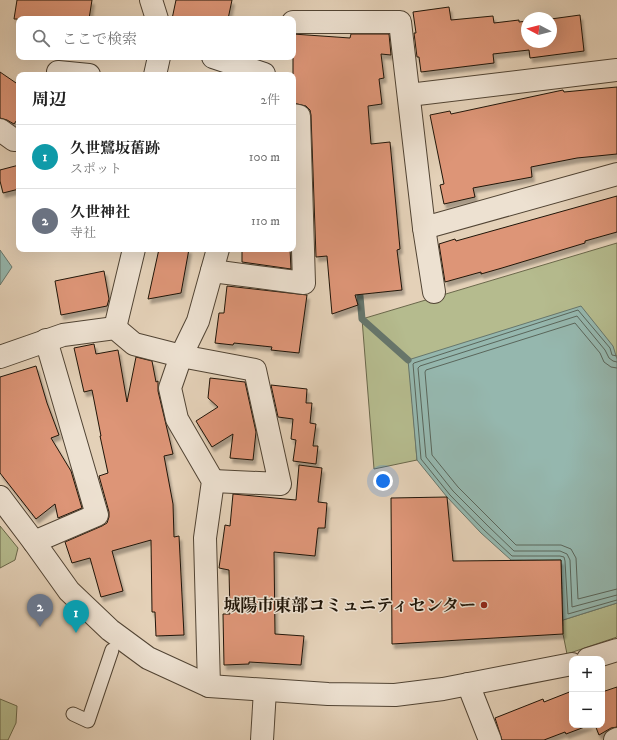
<!DOCTYPE html>
<html lang="ja">
<head>
<meta charset="utf-8">
<style>
	body { margin:0; font-family:"IM FELL DW Pica","Noto Serif JP",serif; background:#f2f2f2; color:#222 }
	.controls { position:absolute; right:12px; bottom:12px; display:grid; overflow:hidden; border-radius:8px; box-shadow:0 4px 16px #0002 }
	.controls button { width:36px; height:36px; display:grid; place-items:center; padding:0; border:0; border-bottom:1px solid #e0e0e0; background:#fff; color:#222; font:20px sans-serif }
	.compass { position:absolute; left:521px; top:12px; width:36px; height:36px; border-radius:50%; background:#fff; box-shadow:0 4px 16px #0002; rotate:277deg }
	.you { position:absolute; left:383px; top:481px; width:14px; height:14px; margin:-10px; border:3px solid #fff; border-radius:50%; background:#1a73e8; box-shadow:0 0 0 6px #1a73e833 }
	.badge { display:grid; place-items:center; width:26px; height:26px; border-radius:50%; background:#ea580c; color:#fff; font-size:13px; font-weight:700 }
	.pin { position:absolute; translate:-50% -33px; filter:drop-shadow(0 1px 2px #0008) }
	.pin::after { content:''; position:absolute; top:21px; width:14px; height:12px; background:inherit; clip-path:polygon(0 0,100% 0,50% 100%) }
	.list { margin:0; padding:0; list-style:none }
	h2 { display:flex; justify-content:space-between; align-items:center; height:52px; margin:0; padding:0 16px; font-size:17px }
	h2 small { font-size:13px; font-weight:400; color:#767676 }
	.list li { display:grid; grid-template-columns:26px 1fr auto; gap:12px; align-items:center; box-sizing:border-box; height:64px; padding:0 16px; border-top:1px solid #e0e0e0 }
	.list b { display:block; font-size:15px; white-space:nowrap }
	.list p { margin:0; font-size:13px; white-space:nowrap; color:#767676 }
	.list em { font-size:13px; font-style:normal; color:#767676 }
	.icon { flex:none; width:22px; height:22px; fill:none; stroke:currentColor; stroke-width:2; stroke-linecap:round; stroke-linejoin:round }
	.map { position:relative; flex:none; width:617px; height:740px; overflow:hidden }
	.search { position:absolute; background:#fff; box-shadow:0 4px 16px #0002; left:16px; top:16px; width:280px; height:44px; display:flex; align-items:center; gap:10px; box-sizing:border-box; padding:0 14px; border-radius:8px; color:#767676; font-size:15px }
	.panel { position:absolute; background:#fff; box-shadow:0 4px 16px #0002; left:16px; top:72px; width:280px; height:180px; border-radius:8px }
	.map>svg:first-child { display:block }
	.green { fill:#b5bb8e; stroke:#6a684b }
	.water { fill:#95b7ae; stroke:#66766c }
	.lines { fill:none; stroke-linecap:round; stroke-linejoin:round }
	.shore { stroke:#5a665b; stroke-width:1 }
	.stream { stroke:#66766c; stroke-width:7 }
	.building { fill:#dd9577; stroke:#201508; filter:url(#shadow) }
	.service-casing { stroke:#514434; stroke-width:15 }
	.minor-casing { stroke:#514434; stroke-width:24 }
	.tertiary-casing { stroke:#514434; stroke-width:24 }
	.service { stroke:#ede1d1; stroke-width:13 }
	.minor { stroke:#ede1d1; stroke-width:22 }
	.tertiary { stroke:#ede1d1; stroke-width:22 }
	.poi-dot { fill:#8f2418; stroke:#ede1d1; stroke-width:1.5 }
	.labels { text-anchor:middle; stroke-width:3; stroke-linejoin:round; paint-order:stroke }
	.poi-label { font-size:17px; font-weight:bold; fill:#201508; stroke:#ede1d1; text-anchor:end }
</style>
</head>
<body>
<div class="map">
<svg width="617" height="740" viewBox="0 0 617 740">
	<defs>
		<filter id="shadow"><feDropShadow dx="2.5" dy="4.5" stdDeviation="1" flood-color="#0004"/></filter>
	</defs>
	<rect width="100%" height="100%" fill="#e4d1b8"/>
	<filter id="stains"><feTurbulence type="fractalNoise" baseFrequency=".005" numOctaves="4"/><feColorMatrix values="0 0 0 0 .2 0 0 0 0 .09 0 0 0 0 .02 0 0 0 .5 -.17"/></filter>
	<radialGradient id="worn" r=".72"><stop offset=".6" stop-color="#630" stop-opacity="0"/><stop offset="1" stop-color="#630" stop-opacity=".3"/></radialGradient>
	<g class="green">
		<path d="M617 243V359L409 360 417 460 374 469 362 319Z"/>
		<path d="M0 526 18 548 15 560 0 568Z"/>
		<path d="M617 603V637L567 654 563 634V620Z"/>
		<path d="M0 699 17 706 16 723 8 740H0Z"/>
	</g>
	<g class="water">
		<path d="M0 250 12 267 0 285Z"/>
		<path d="M581 306 613 346 617 359V603L563 620 561 560H511L481 533 447 497 417 460 408 360Z"/>
	</g>
	<g class="lines">
		<g class="shore">
			<path d="M617 356 612 355 610 348 578 310 414 363 413 364 421 459 450 495 484 530 512 556H560L564 557 565 561 568 614 617 600"/>
			<path d="M617 362 613 361 609 358 605 350 577 316 420 366 418 368 426 457 453 491 488 526 514 551H560L567 554 570 560 572 607 617 595"/>
			<path d="M617 368 611 367 604 362 600 353 575 323 426 370 425 372 432 455 458 487 516 545H561L571 549 576 558 578 599 617 589"/>
		</g>
		<path class="stream" d="M359 285 362 319 408 360"/>
	</g>
	<g class="building">
		<path d="M17 0H92L89 19H14Z"/>
		<path d="M176 0H232L228 19H172Z"/>
		<path d="M449 7 451 20 493 16 494 23 519 20V22L527 21V42H551V19L580 15 584 51 530 58 529 50 493 54 494 63 421 72 419 57H417L414 33H416L413 12Z"/>
		<path d="M293 34 350 38 351 34H389L391 55 381 54 384 78 379 79 382 104 368 106 371 144 390 142 400 249 397 250 402 290 355 295 358 305 332 314 327 256 316 257 311 115 310 110 306 106 293 103Z"/>
		<path d="M0 72 19 85V117L14 124 7 120 0 118Z"/>
		<path d="M617 87V154L577 158 531 167 532 177 473 188 475 197 444 204 440 185 444 184 430 115 450 111 451 114 563 90 564 92Z"/>
		<path d="M19 165V189L3 193 0 181V170Z"/>
		<path d="M617 196V232L585 241V243L502 268 481 274V272L445 282 439 244 455 239 456 241Z"/>
		<path d="M159 249H189L181 293 148 299Z"/>
		<path d="M242 249H290L291 269 242 262Z"/>
		<path d="M104 271 109 299 107 306 61 315 55 281Z"/>
		<path d="M227 286 307 295 299 353 271 350 272 347 234 343 233 345 215 343 219 313H224Z"/>
		<path d="M94 344 96 354 118 350 127 402 136 357 152 361 156 382 158 381V391L173 454 164 456 173 504 174 537 179 536 184 635 156 636 155 612H152L151 540 112 551 123 591 101 597 90 558 72 563 65 542 102 526 107 523 109 517V512L99 476 108 473 100 436H101L92 390 84 392 74 348Z"/>
		<path d="M36 366 47 403 59 435 51 438 71 471 82 508 58 518 55 504 36 519 0 473V377Z"/>
		<path d="M210 378 245 382 256 432 253 460 230 458 233 434 212 447 196 421 218 407 208 398Z"/>
		<path d="M271 385 307 389 306 403H312L310 423 316 424 313 446H318L316 464 293 461 296 440 291 439 293 419 278 417Z"/>
		<path d="M299 465 322 468 318 502 327 503 325 528H318L315 556 274 552 275 634 304 636 301 665 249 662V664L224 665 223 614H230L229 570 219 568 225 525 230 526 233 494 296 500Z"/>
		<path d="M447 497 453 561 561 560 563 634 392 644 391 498Z"/>
		<path d="M617 687V727L611 728 599 735 595 725H602V692Z"/>
		<path d="M572 691V725H590L566 734 565 732 544 740H502L495 718 543 699 544 702Z"/>
	</g>
	<g class="lines">
		<defs>
			<path id="service" d="M73 714 88 721 112 650"/>
			<g id="minor">
				<path d="M151 0 157 19"/>
				<path d="M293 22H400L424 228 617 174"/>
				<path d="M213 57 264 74"/>
				<path d="M58 75V72L89 75"/>
				<path d="M155 75 159 57"/>
				<path d="M409 95 617 70"/>
				<path d="M0 130 14 140H19"/>
				<path d="M424 228 434 292"/>
				<path d="M212 271 304 283 299 116 293 115"/>
				<path d="M115 328 134 249"/>
				<path d="M0 357 63 335 115 328 134 344 181 356 255 370 280 484 213 481"/>
				<path d="M34 542 97 515 46 340"/>
				<path d="M468 684 490 740"/>
				<path d="M209 686 205 538 213 481 177 419 170 388 181 356 198 321 218 249"/>
				<path d="M262 740 265 690"/>
				<path d="M615 740 617 739"/>
			</g>
			<g id="tertiary">
				<path d="M0 497 34 542 69 591 110 630 148 658 209 686 328 694 395 695 443 689 572 664"/>
				<path d="M588 659 617 650"/>
			</g>
		</defs>
		<use href="#service" class="service-casing"/>
		<use href="#minor" class="minor-casing"/>
		<use href="#tertiary" class="tertiary-casing"/>
		<use href="#service" class="service"/>
		<use href="#minor" class="minor"/>
		<use href="#tertiary" class="tertiary"/>
	</g>
	<circle class="poi-dot" cx="484" cy="605" r="4"/>
	<g class="labels">
		<g class="poi-label">
			<text x="476" y="611">城陽市東部コミュニティセンター</text>
		</g>
	</g>
	<rect width="100%" height="100%" filter="url(#stains)"/>
	<rect width="100%" height="100%" fill="url(#worn)"/>
</svg>
<div class="controls">
<button>+</button>
<button>−</button>
</div>
<svg class="compass" viewBox="-18 -18 36 36"><path d="M0-13l5 13h-10z" fill="#e53935"/><path d="M0 13l5-13h-10z" fill="#767676"/></svg>
<div class="you"></div>
<div class="pin badge" style="left:76px;top:633px;background:#0f9aa8">1</div>
<div class="pin badge" style="left:40px;top:627px;background:#6b7280">2</div>
<div class="search"><svg class="icon" aria-label="search" viewBox="0 0 24 24"><circle cx="10" cy="10" r="6"/><path d="M15 15l6 6"/></svg>ここで検索</div>
<section class="panel">
<h2>周辺<small>2件</small></h2>
<ul class="list">
<li><span class="badge" style="background:#0f9aa8">1</span><div><b>久世鷺坂𦾔跡</b><p>スポット</p></div><em>100 m</em></li>
<li><span class="badge" style="background:#6b7280">2</span><div><b>久世神社</b><p>寺社</p></div><em>110 m</em></li>
</ul>
</section>
</div>
</body>
</html>
